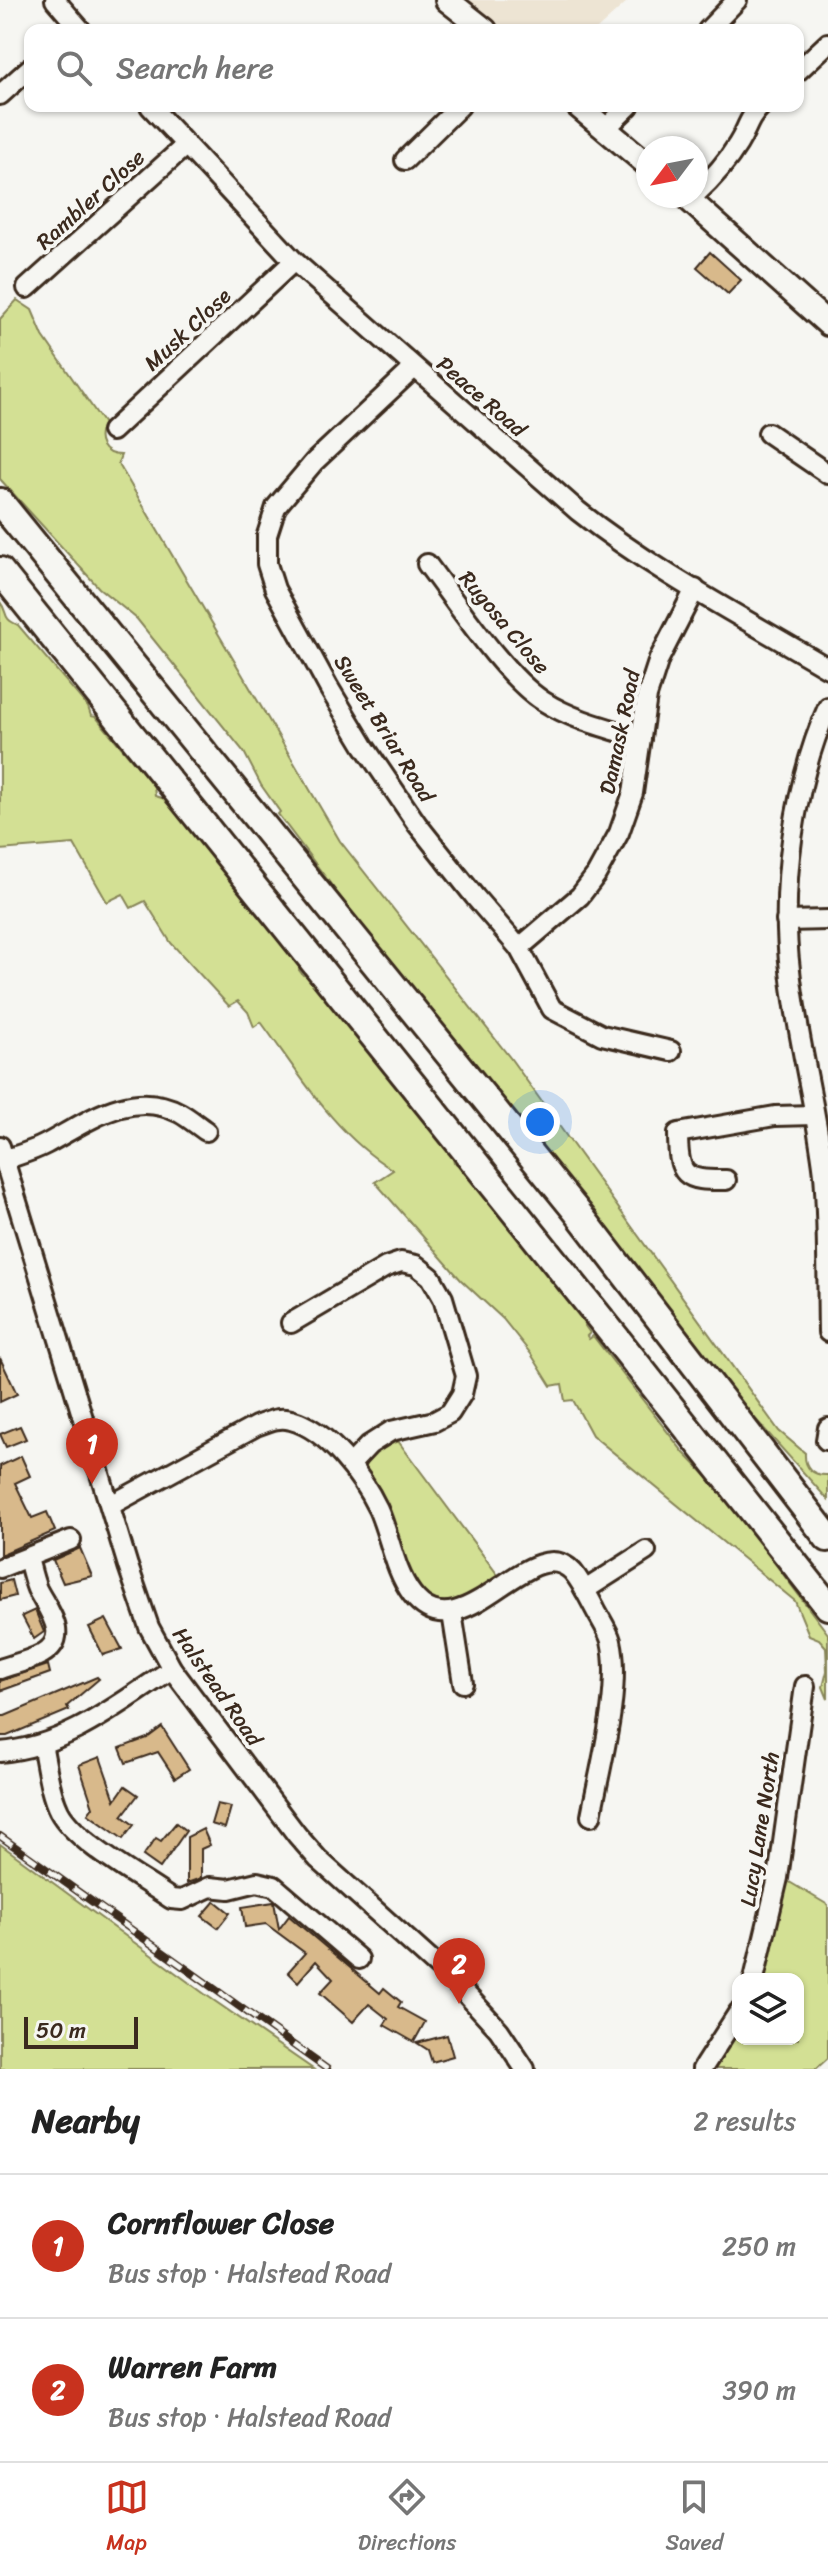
<!DOCTYPE html>
<html lang="en">
<head>
<meta charset="utf-8">
<style>
	body { margin:0; font-family:Sriracha,sans-serif; background:#f6f6f6; color:#222 }
	.controls { position:absolute; right:24px; bottom:24px; display:grid; overflow:hidden; border-radius:16px; box-shadow:0 2px 6px #0004 }
	.controls button { width:72px; height:72px; display:grid; place-items:center; padding:0; border:0; border-bottom:2px solid #e0e0e0; background:#fff; color:#222; font:40px sans-serif }
	.compass { position:absolute; left:636px; top:136px; width:72px; height:72px; border-radius:50%; background:#fff; box-shadow:0 2px 6px #0004; rotate:238deg }
	.scale { position:absolute; left:24px; bottom:20px; width:114px; box-sizing:border-box; padding-left:8px; border:4px solid #3b2a1e; border-top:0; font-size:22px; line-height:28px; white-space:nowrap; color:#3b2a1e; -webkit-text-stroke:6px #f6f6f2; paint-order:stroke }
	.you { position:absolute; left:540px; top:1122px; width:28px; height:28px; margin:-20px; border:6px solid #fff; border-radius:50%; background:#1a73e8; box-shadow:0 0 0 12px #1a73e833 }
	.badge { display:grid; place-items:center; width:52px; height:52px; border-radius:50%; background:#c8321e; color:#fff; font-size:26px; font-weight:700 }
	.pin { position:absolute; translate:-50% -66px; filter:drop-shadow(0 2px 4px #0008) }
	.pin::after { content:''; position:absolute; top:42px; width:28px; height:24px; background:inherit; clip-path:polygon(0 0,100% 0,50% 100%) }
	.list { margin:0; padding:0; list-style:none }
	h2 { display:flex; justify-content:space-between; align-items:center; height:104px; margin:0; padding:0 32px; font-size:34px }
	h2 small { font-size:26px; font-weight:400; color:#767676 }
	.list li { display:grid; grid-template-columns:52px 1fr auto; gap:24px; align-items:center; box-sizing:border-box; height:144px; padding:0 32px; border-top:2px solid #e0e0e0 }
	.list b { display:block; font-size:30px; white-space:nowrap }
	.list p { margin:0; font-size:26px; white-space:nowrap; color:#767676 }
	.list em { font-size:26px; font-style:normal; color:#767676 }
	.icon { flex:none; width:44px; height:44px; fill:none; stroke:currentColor; stroke-width:2; stroke-linecap:round; stroke-linejoin:round }
	.map { position:relative; flex:none; width:828px; height:2069px; overflow:hidden }
	.search { position:absolute; background:#fff; box-shadow:0 2px 6px #0004; left:24px; right:24px; top:24px; height:88px; display:flex; align-items:center; gap:20px; box-sizing:border-box; padding:0 28px; border-radius:16px; color:#767676; font-size:30px }
	.sheet { height:392px; background:#fff }
	nav { display:flex; justify-content:space-around; align-items:center; box-sizing:border-box; height:112px; border-top:2px solid #e0e0e0; background:#fff; font-size:22px; color:#767676 }
	nav a { display:grid; justify-items:center; gap:4px }
	nav .on { color:#c8321e }
	.map>svg:first-child { display:block }
	.built { fill:#ede4d3 }
	.green { fill:#d3e094; stroke:#878559; stroke-width:2 }
	.building { fill:#d8b98b; stroke:#3b2a1e; stroke-width:2 }
	.lines { fill:none; stroke-linecap:round; stroke-linejoin:round }
	.minor-casing { stroke:#3b2a1e; stroke-width:24 }
	.major-casing { stroke:#3b2a1e; stroke-width:28 }
	.highway-casing { stroke:#3b2a1e; stroke-width:32 }
	.minor { stroke:#f6f6f2; stroke-width:18 }
	.major { stroke:#f6f6f2; stroke-width:22 }
	.highway { stroke:#f6f6f2; stroke-width:26 }
	.rail-casing { stroke:#3b2a1e; stroke-width:8 }
	.rail { stroke:#f6f6f2; stroke-width:5; stroke-dasharray:15; stroke-linecap:butt }
	.labels { text-anchor:middle; stroke-width:8; stroke-linejoin:round; paint-order:stroke }
	.street-label { font-size:22px; fill:#3b2a1e; stroke:#f6f6f2 }
</style>
</head>
<body>
<div class="map">
<svg width="828" height="2069" viewBox="0 0 828 2069">
	<rect width="100%" height="100%" fill="#f6f6f2"/>
	<filter id="ink" filterUnits="userSpaceOnUse"><feTurbulence type="fractalNoise" baseFrequency=".0125" numOctaves="2"/><feDisplacementMap in="SourceGraphic" scale="16" xChannelSelector="R" yChannelSelector="G"/><feConvolveMatrix kernelMatrix="1 2 1 2 8 2 1 2 1" color-interpolation-filters="sRGB"/></filter>
	<g filter="url(#ink)">
		<path class="built" d="M468 0H629L596 30H504Z"/>
		<g class="green">
			<path d="M17 300 32 310 43 336 104 424C94 440 102 455 121 455L118 463 340 841 511 1059 779 1431 805 1453C804 1468 813 1476 828 1475V1500L734 1395 414 995 278 814 280 812 261 785 244 752 137 619 99 588 0 479V319Z"/>
			<path d="M0 602C9 613 1 618 18 625L88 707 91 716 96 717 154 786 155 796 165 799 300 965 299 970 303 975 309 976 452 1154 454 1163 460 1164 585 1319V1326L590 1333 587 1336 589 1339 593 1336 684 1453 720 1490 828 1634V1699L823 1687 827 1671 826 1647 819 1639 809 1635 795 1601 592 1435 573 1400 565 1401 562 1384 551 1386 531 1354 503 1319 461 1280 375 1182 393 1170C335 1135 300 1075 261 1022L254 1027 248 1012 238 1001 229 1006 171 943 145 901 131 908 123 894 107 902 74 844 0 850Z"/>
			<path d="M398 1441 500 1578C463 1598 437 1620 409 1576L365 1467C369 1453 385 1447 398 1441Z"/>
			<path d="M0 1844 206 1995 313 2069H0Z"/>
			<path d="M786 1880 828 1905V2058L816 2069H713L738 2028V2039H798V1979H758Z"/>
		</g>
		<g class="building">
			<path d="M710 252 741 280 728 294 697 267Z"/>
			<path d="M0 1358 17 1394 0 1402Z"/>
			<path d="M20 1426 26 1439 6 1447 0 1434Z"/>
			<path d="M21 1456 30 1476 15 1483 32 1518 47 1512 55 1531 0 1555V1466Z"/>
			<path d="M80 1548 92 1576 63 1583 53 1560Z"/>
			<path d="M11 1580 15 1596 0 1600V1583Z"/>
			<path d="M35 1610 44 1632 34 1639 22 1616Z"/>
			<path d="M106 1619 122 1649 103 1655 89 1627Z"/>
			<path d="M48 1665 50 1673 0 1691V1681Z"/>
			<path d="M97 1677 99 1679 67 1706 69 1710 7 1736H0V1716H5Z"/>
			<path d="M162 1727 189 1769 175 1778 158 1752 126 1763 120 1748 147 1738Z"/>
			<path d="M100 1757 115 1800 125 1786 138 1795 122 1816 134 1825 123 1839 88 1814 93 1807 79 1765Z"/>
			<path d="M217 1804 231 1807 225 1828 211 1824Z"/>
			<path d="M176 1823 186 1831 160 1868 143 1856 156 1838 161 1841Z"/>
			<path d="M203 1829 210 1845 201 1849V1878L187 1883V1837Z"/>
			<path d="M215 1901 230 1913 218 1928 202 1916Z"/>
			<path d="M274 1902 279 1929 289 1916 380 1993 384 1988 401 2002 398 2007 425 2022 414 2042 384 2025 388 2019 369 2004 353 2022 320 1993 333 1979 316 1961 298 1982 288 1972 305 1953 266 1924 245 1927 242 1907Z"/>
			<path d="M447 2035 453 2056 432 2062 428 2050 417 2043Z"/>
		</g>
		<g class="lines">
			<defs>
				<g id="minor">
					<path d="M55 0 81 30"/>
					<path d="M708 30 737 0"/>
					<path d="M798 71 828 43"/>
					<path d="M0 95 30 68"/>
					<path d="M150 106 294 261 578 511C655 572 744 618 828 668"/>
					<path d="M605 129 629 106"/>
					<path d="M405 160 460 106"/>
					<path d="M696 194C712 179 727 162 738 144 748 128 747 120 761 106"/>
					<path d="M27 288 185 146"/>
					<path d="M414 368 314 462 276 507 267 535V564L275 589 329 688 364 746 417 824 475 897 519 948 552 1009 602 1035 671 1051"/>
					<path d="M112 431 294 261"/>
					<path d="M768 433 828 474"/>
					<path d="M427 564C456 602 504 676 543 701 573 720 607 728 641 738"/>
					<path d="M828 707C794 783 780 887 790 970 797 1038 816 1105 824 1174 828 1226 827 1280 828 1332"/>
					<path d="M786 921 828 920"/>
					<path d="M519 948 580 896 596 875 619 833 633 793 647 696 659 659 695 589"/>
					<path d="M0 1146 128 1566 149 1627 172 1669 297 1835 318 1859 457 1984 499 2030 525 2069"/>
					<path d="M4 1160C18 1155 33 1151 46 1144 87 1122 132 1087 180 1113 189 1118 197 1125 206 1131"/>
					<path d="M726 1180C684 1181 678 1176 678 1133L775 1116 814 1115"/>
					<path d="M291 1323 386 1267 401 1262 416 1265 431 1277 443 1298 466 1376 462 1394 450 1413 435 1421 391 1431 369 1445 351 1464"/>
					<path d="M826 1440 828 1428"/>
					<path d="M111 1505 256 1426C267 1422 279 1416 291 1420 328 1430 362 1476 378 1509 390 1536 394 1570 412 1594 461 1659 531 1526 573 1572 582 1583 588 1596 595 1609 600 1619 608 1630 611 1641 622 1688 600 1767 591 1816"/>
					<path d="M0 1568 71 1540"/>
					<path d="M585 1590 646 1551"/>
					<path d="M452 1613 463 1683"/>
					<path d="M0 1669C14 1664 29 1661 42 1654 72 1637 47 1609 37 1589 33 1579 31 1569 28 1558"/>
					<path d="M42 1744C47 1766 49 1791 59 1811 75 1842 141 1878 171 1899L182 1900 210 1887 229 1889 257 1882 274 1886 359 1959"/>
					<path d="M0 1752C68 1746 117 1705 172 1669"/>
					<path d="M754 1979 778 1878 805 1686"/>
					<path d="M702 2069 738 2013"/>
				</g>
				<g id="major">
					<path d="M447 0 485 30"/>
					<path d="M578 106 648 165"/>
					<path d="M685 196 828 324"/>
				</g>
				<g id="highway">
					<path d="M0 502 578 1213 828 1538"/>
					<path d="M0 571 616 1338 828 1606"/>
				</g>
			</defs>
			<use href="#minor" class="minor-casing"/>
			<use href="#major" class="major-casing"/>
			<use href="#highway" class="highway-casing"/>
			<use href="#minor" class="minor"/>
			<use href="#major" class="major"/>
			<use href="#highway" class="highway"/>
			<defs>
				<path id="rail" d="M0 1836 327 2069"/>
			</defs>
			<use href="#rail" class="rail-casing"/>
			<use href="#rail" class="rail"/>
		</g>
	</g>
	<g class="labels">
		<g class="street-label">
			<text transform="translate(90 199) rotate(-42)" y="8">Rambler Close</text>
			<text transform="translate(187 329) rotate(-43)" y="8">Musk Close</text>
			<text transform="translate(482 396) rotate(41)" y="8">Peace Road</text>
			<text transform="translate(505 622) rotate(50)" y="8">Rugosa Close</text>
			<text transform="translate(385 728) rotate(58)" y="8">Sweet Briar Road</text>
			<text transform="translate(619 732) rotate(-78)" y="8">Damask Road</text>
			<text transform="translate(218 1686) rotate(55)" y="8">Halstead Road</text>
			<text transform="translate(759 1829) rotate(-81)" y="8">Lucy Lane North</text>
		</g>
	</g>
</svg>
<div class="controls">
<button><svg class="icon" aria-label="layers" viewBox="0 0 24 24"><path d="M12 4l9 5-9 5-9-5zM3 14l9 5 9-5"/></svg></button>
</div>
<svg class="compass" viewBox="-18 -18 36 36"><path d="M0-13l5 13h-10z" fill="#e53935"/><path d="M0 13l5-13h-10z" fill="#767676"/></svg>
<div class="scale">50 m</div>
<div class="you"></div>
<div class="pin badge" style="left:92px;top:1484px">1</div>
<div class="pin badge" style="left:459px;top:2004px">2</div>
<div class="search"><svg class="icon" aria-label="search" viewBox="0 0 24 24"><circle cx="10" cy="10" r="6"/><path d="M15 15l6 6"/></svg>Search here</div>
</div>
<section class="sheet">
<h2>Nearby<small>2 results</small></h2>
<ul class="list">
<li><span class="badge">1</span><div><b>Cornflower Close</b><p>Bus stop · Halstead Road</p></div><em>250 m</em></li>
<li><span class="badge">2</span><div><b>Warren Farm</b><p>Bus stop · Halstead Road</p></div><em>390 m</em></li>
</ul>
</section>
<nav>
<a class="on"><svg class="icon" aria-label="map" viewBox="0 0 24 24"><path d="M3 6l6-2 6 2 6-2v14l-6 2-6-2-6 2zM9 4v14M15 6v14"/></svg>Map</a>
<a><svg class="icon" aria-label="directions" viewBox="0 0 24 24"><path d="M12 3l9 9-9 9-9-9zM9 14v-3h6M13 9l2 2-2 2"/></svg>Directions</a>
<a><svg class="icon" aria-label="saved" viewBox="0 0 24 24"><path d="M7 4h10v16l-5-4-5 4z"/></svg>Saved</a>
</nav>
</body>
</html>
